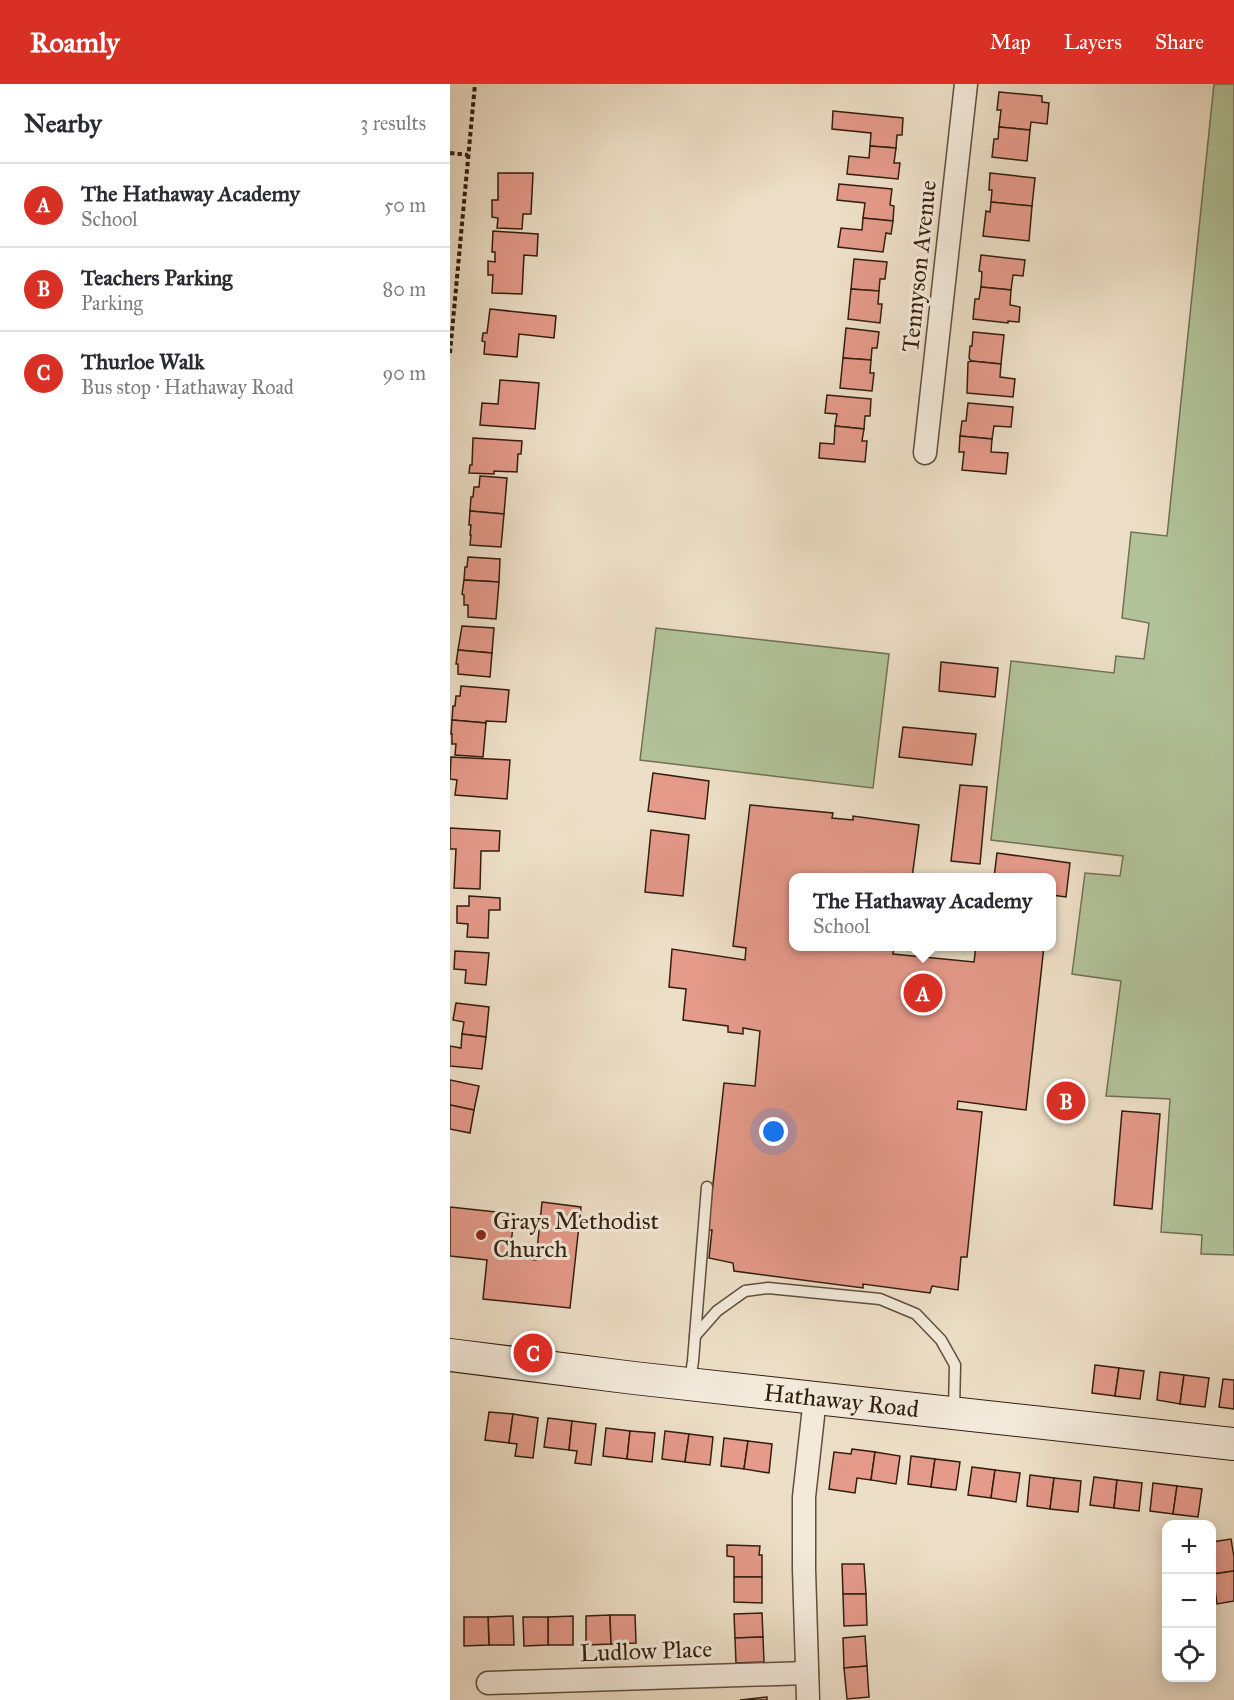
<!DOCTYPE html>
<html lang="en">
<head>
<meta charset="utf-8">
<style>
	body { margin:0; font-family:"IM FELL Great Primer",serif; background:#f2f2f3; color:#2b2b33 }
	.controls { position:absolute; right:18px; bottom:18px; display:grid; overflow:hidden; border-radius:12px; box-shadow:0 3px 15px #0003 }
	.controls button { width:54px; height:54px; display:grid; place-items:center; padding:0; border:0; border-bottom:2px solid #e1e1e2; background:#fff; color:#2b2b33; font:30px sans-serif }
	.you { position:absolute; left:324px; top:1048px; width:21px; height:21px; margin:-15px; border:4px solid #fff; border-radius:50%; background:#1a73e8; box-shadow:0 0 0 9px #1a73e833 }
	.badge { display:grid; place-items:center; width:39px; height:39px; border-radius:50%; background:#d93025; color:#fff; font-size:20px; font-weight:700 }
	.pin { position:absolute; translate:-50% -50%; border:3px solid #fff; box-shadow:0 2px 6px #0006 }
	.popup { position:absolute; left:339px; top:789px; width:267px; height:78px; box-sizing:border-box; display:grid; place-content:center; border-radius:12px; background:#fff; filter:drop-shadow(0 2px 4px #0005); font-size:20px; white-space:nowrap; color:#7c7c81 }
	.popup b { font-size:22px; color:#2b2b33 }
	.popup::after { content:''; position:absolute; left:50%; top:100%; margin-left:-12px; border:12px solid transparent; border-top-color:#fff }
	.list { margin:0; padding:0; list-style:none }
	h2 { display:flex; justify-content:space-between; align-items:center; height:78px; margin:0; padding:0 24px; font-size:26px }
	h2 small { font-size:20px; font-weight:400; color:#7c7c81 }
	.list li { display:grid; grid-template-columns:39px 1fr auto; gap:18px; align-items:center; box-sizing:border-box; height:84px; padding:0 24px; border-top:2px solid #e1e1e2 }
	.list b { display:block; font-size:22px; white-space:nowrap }
	.list p { margin:0; font-size:20px; white-space:nowrap; color:#7c7c81 }
	.list em { font-size:20px; font-style:normal; color:#7c7c81 }
	.icon { flex:none; width:33px; height:33px; fill:none; stroke:currentColor; stroke-width:2; stroke-linecap:round; stroke-linejoin:round }
	.map { position:relative; flex:none; width:784px; height:1616px; overflow:hidden }
	header { display:flex; align-items:center; gap:36px; box-sizing:border-box; height:84px; padding:0 30px; background:#d93025; color:#fff }
	header strong { font-size:28px }
	nav { display:flex; gap:33px; margin-inline-start:auto; font-size:21px }
	main { display:flex }
	aside { flex:1; background:#fff }
	.map>svg:first-child { display:block }
	.green { fill:#b2c39a; stroke:#727054; stroke-width:1.5 }
	.building { fill:#e59a8a; stroke:#321e0f; stroke-width:1.5 }
	.lines { fill:none; stroke-linecap:round; stroke-linejoin:round }
	.lane-casing { stroke:#614e3d; stroke-width:13 }
	.street-casing { stroke:#614e3d; stroke-width:25 }
	.secondary-casing { stroke:#321e0f; stroke-width:34 }
	.path { stroke:#321e0f; stroke-width:4; stroke-dasharray:4.5 3; stroke-linecap:butt }
	.lane { stroke:#f3eadb; stroke-width:10 }
	.street { stroke:#f3eadb; stroke-width:22 }
	.secondary { stroke:#f3eadb; stroke-width:32 }
	.poi-dot { fill:#8f2418; stroke:#f3eadb; stroke-width:2 }
	.labels { text-anchor:middle; stroke-width:6; stroke-linejoin:round; paint-order:stroke }
	.street-label { font-size:24px; fill:#321e0f; stroke:#f3eadb }
	.poi-label { font-size:24px; fill:#321e0f; stroke:#f3eadb; text-anchor:start }
</style>
</head>
<body>
<header>
<strong>Roamly</strong>
<nav><a>Map</a><a>Layers</a><a>Share</a></nav>
</header>
<main>
<aside>
<h2>Nearby<small>3 results</small></h2>
<ul class="list">
<li><span class="badge">A</span><div><b>The Hathaway Academy</b><p>School</p></div><em>50 m</em></li>
<li><span class="badge">B</span><div><b>Teachers Parking</b><p>Parking</p></div><em>80 m</em></li>
<li><span class="badge">C</span><div><b>Thurloe Walk</b><p>Bus stop · Hathaway Road</p></div><em>90 m</em></li>
</ul>
</aside>
<div class="map">
<svg width="784" height="1616" viewBox="0 0 784 1616">
	<rect width="100%" height="100%" fill="#eddfc7"/>
	<filter id="stains"><feTurbulence type="fractalNoise" baseFrequency=".00333" numOctaves="4"/><feColorMatrix values="0 0 0 0 .2 0 0 0 0 .09 0 0 0 0 .02 0 0 0 .5 -.17"/></filter>
	<radialGradient id="worn" r=".72"><stop offset=".6" stop-color="#630" stop-opacity="0"/><stop offset="1" stop-color="#630" stop-opacity=".3"/></radialGradient>
	<g class="green">
		<path d="M764 0H784V1171L751 1170 752 1151 711 1148 720 1015 656 1012 671 897 622 890 635 789 670 792 673 772 541 756 561 577 664 589 666 572 694 575 699 539 672 534 681 448 717 452Z"/>
		<path d="M206 544 439 570 423 704 190 676Z"/>
	</g>
	<g class="building">
		<path d="M549 8 592 12V18L599 19 597 40 581 38 580 46 549 43 551 26H547Z"/>
		<path d="M383 27 453 34 452 51H447L446 64 420 62 421 49 382 45Z"/>
		<path d="M549 43 580 46 577 77 542 73 544 55H548Z"/>
		<path d="M420 62 446 64 444 79H450L448 95 397 90 399 72 419 74Z"/>
		<path d="M48 89H83L81 130H73L72 145 47 144 48 134 42 133V116H48Z"/>
		<path d="M540 89 585 94 582 122 541 118 542 106H539Z"/>
		<path d="M389 100 442 105 440 121 444 122 443 137 413 134 415 119 387 116Z"/>
		<path d="M541 118 582 122 579 157 533 152 536 127 540 128Z"/>
		<path d="M413 134 443 137 441 150 436 149 433 168 388 163 391 144 412 146Z"/>
		<path d="M43 147 88 150 87 172 74 171 72 210 42 209 43 191H38V177L45 178V168H42Z"/>
		<path d="M531 171 575 176 573 192 563 191 561 206 531 203 532 188 529 187Z"/>
		<path d="M404 175 437 178 435 195H430L429 207 401 205Z"/>
		<path d="M531 203 561 206 560 221 570 223 569 238 558 237V239L523 235 525 215H529Z"/>
		<path d="M401 205 429 207 428 220H432L430 239 398 235Z"/>
		<path d="M40 225 106 232 104 254 69 250 67 273 34 270 35 258 32 257 33 249H37Z"/>
		<path d="M396 244 429 248 427 264H422L421 276 393 274Z"/>
		<path d="M523 248 554 251 551 280 521 277 519 274 520 262H522Z"/>
		<path d="M393 274 421 276 420 289H424L422 307 390 304Z"/>
		<path d="M521 277 551 280 550 293 565 295 563 313 517 309 518 278Z"/>
		<path d="M50 296 89 299 85 345 30 341 32 319 48 320Z"/>
		<path d="M377 311 421 315 420 332H415L414 345 385 342 387 330 375 329Z"/>
		<path d="M518 319 563 323 561 343 544 342 542 355 510 352 512 337H516Z"/>
		<path d="M385 342 414 345 412 357H417L415 378 369 374 370 359 384 360Z"/>
		<path d="M510 352 542 355 541 368 558 369 556 390 512 386 514 368H509Z"/>
		<path d="M23 354 72 357 71 370H68L67 388 44 387V390L19 389 20 381H22Z"/>
		<path d="M30 392 57 394 54 430 20 427 21 413H23L24 403H29Z"/>
		<path d="M20 427 54 430 51 463 20 461 21 451H20L21 441H19Z"/>
		<path d="M18 473 50 475 49 498 14 496 15 483H17Z"/>
		<path d="M14 496 49 498 46 535 18 533V521H14V511L12 510Z"/>
		<path d="M12 542 44 544 42 569 8 566Z"/>
		<path d="M8 566 42 569 40 593 8 590V580H6Z"/>
		<path d="M491 578 548 584 545 613 489 607Z"/>
		<path d="M11 602 59 606 56 638 36 637V639L2 636 3 622H5L6 612H10Z"/>
		<path d="M2 636 36 639 33 673 5 671 6 660H2V650H1Z"/>
		<path d="M453 643 526 650 522 681 449 673Z"/>
		<path d="M1 673 60 676 57 715 5 711 7 696 0 695Z"/>
		<path d="M203 689 259 697 255 735 198 727Z"/>
		<path d="M510 701 537 703 530 780 501 777Z"/>
		<path d="M300 721 383 729 382 734 403 736V732L469 741 462 794H344V862H453V864H444L443 870 524 878 526 862H594L576 1026 508 1017 507 1025 532 1028 517 1173H511L508 1206 482 1202 480 1209 413 1200V1204L284 1187 283 1179 259 1174 262 1146H258L274 999 305 1002 310 947 293 944V950L278 948V942L233 936 236 905 219 903 222 865 295 876 296 864 283 862Z"/>
		<path d="M0 744 50 747 49 767H31L30 805 4 804 6 765H0Z"/>
		<path d="M201 746 239 751 233 812 195 808Z"/>
		<path d="M547 769 620 779 616 813 602 811V794H544Z"/>
		<path d="M19 812 50 814V826H39L38 854 17 853 18 840 7 839V822H19Z"/>
		<path d="M5 867 39 869 36 901 15 899 16 886 4 885Z"/>
		<path d="M6 919 39 923 36 953 12 950 14 938 3 936Z"/>
		<path d="M12 950 36 953 32 985 0 982V962L11 964Z"/>
		<path d="M0 996 29 1002 24 1026 0 1021Z"/>
		<path d="M0 1021 24 1026 20 1049 0 1045Z"/>
		<path d="M672 1027 710 1030 702 1125 664 1121Z"/>
		<path d="M92 1118 131 1123 120 1224 33 1215 37 1176 0 1172V1123L64 1130 60 1173 86 1176Z"/>
		<path d="M645 1281 669 1284 665 1312 642 1309Z"/>
		<path d="M669 1284 694 1287 690 1315 665 1312Z"/>
		<path d="M710 1288 734 1291 730 1320 707 1316Z"/>
		<path d="M734 1291 759 1294 755 1323 730 1320Z"/>
		<path d="M773 1295 784 1296V1325L769 1323Z"/>
		<path d="M39 1328 63 1330 59 1359 35 1356Z"/>
		<path d="M63 1330 88 1334 83 1374 65 1372 67 1360 59 1359Z"/>
		<path d="M98 1334 122 1337 119 1366 94 1363Z"/>
		<path d="M122 1337 146 1340 141 1381 125 1379 127 1367 119 1366Z"/>
		<path d="M156 1344 180 1347 177 1375 153 1372Z"/>
		<path d="M180 1347 205 1349 202 1378 177 1375Z"/>
		<path d="M215 1347 239 1350 235 1378 212 1375Z"/>
		<path d="M239 1350 263 1353 260 1381 235 1378Z"/>
		<path d="M274 1354 298 1357 294 1385 271 1382Z"/>
		<path d="M298 1357 322 1360 319 1389 294 1385Z"/>
		<path d="M402 1365 425 1368 421 1396 407 1394 405 1409 379 1405 384 1368 401 1370Z"/>
		<path d="M425 1368 450 1372 446 1400 421 1396Z"/>
		<path d="M461 1372 485 1375 481 1403 458 1400Z"/>
		<path d="M485 1375 510 1378 506 1406 481 1403Z"/>
		<path d="M522 1383 545 1386 541 1414 518 1411Z"/>
		<path d="M545 1386 570 1389 566 1418 541 1414Z"/>
		<path d="M580 1391 604 1394 600 1425 577 1422Z"/>
		<path d="M644 1393 667 1396 664 1424 640 1421Z"/>
		<path d="M604 1394 631 1397 628 1428 600 1425Z"/>
		<path d="M667 1396 692 1399 689 1427 664 1424Z"/>
		<path d="M703 1399 727 1402 723 1430 700 1427Z"/>
		<path d="M727 1402 752 1405 748 1433 723 1430Z"/>
		<path d="M781 1455 784 1473V1487L763 1490 762 1458Z"/>
		<path d="M277 1461 310 1462 309 1471H312V1493H284V1473L277 1472Z"/>
		<path d="M392 1480H414L416 1510H393Z"/>
		<path d="M784 1487V1517L767 1520 763 1490Z"/>
		<path d="M284 1493H312V1519L284 1518Z"/>
		<path d="M393 1510H416L417 1541 394 1542Z"/>
		<path d="M312 1529 313 1553 285 1554 284 1530Z"/>
		<path d="M160 1531 161 1560 136 1561V1532Z"/>
		<path d="M160 1531H185L186 1559 161 1560Z"/>
		<path d="M63 1532 64 1561H39L38 1533Z"/>
		<path d="M123 1532V1561H98V1533Z"/>
		<path d="M14 1533H38L39 1561 14 1562Z"/>
		<path d="M73 1533H98V1561L74 1562Z"/>
		<path d="M415 1552 417 1582 394 1584 393 1554Z"/>
		<path d="M313 1553 314 1578 286 1579 285 1554Z"/>
		<path d="M417 1582 419 1613 397 1615 394 1584Z"/>
		<path d="M317 1613V1616H290Z"/>
	</g>
	<g class="lines">
		<defs>
			<g id="lane">
				<path d="M245 1252 267 1227 295 1207 318 1204 430 1215 466 1230 491 1256 505 1281 504 1325"/>
				<path d="M240 1296 243 1277 257 1103"/>
			</g>
			<g id="street">
				<path d="M475 369 516 0"/>
				<path d="M38 1599 357 1589"/>
				<path d="M358 1616 354 1485V1413L365 1314"/>
			</g>
			<g id="secondary">
				<path id="s1" d="M0 1271 184 1294 784 1360"/>
			</g>
		</defs>
		<use href="#lane" class="lane-casing"/>
		<use href="#street" class="street-casing"/>
		<use href="#secondary" class="secondary-casing"/>
		<g class="path">
			<path d="M0 69 18 71"/>
			<path d="M0 269 25 0"/>
		</g>
		<use href="#lane" class="lane"/>
		<use href="#street" class="street"/>
		<use href="#secondary" class="secondary"/>
	</g>
	<circle class="poi-dot" cx="31" cy="1151" r="6"/>
	<g class="labels">
		<g class="street-label">
			<text transform="translate(469 182) rotate(-84)" y="8">Tennyson Avenue</text>
			<text dy="8" stroke="none"><textPath href="#s1" startOffset="394">Hathaway Road</textPath></text>
			<text transform="translate(196 1567) rotate(-2)" y="8">Ludlow Place</text>
		</g>
		<g class="poi-label">
			<text x="43" y="1145">Grays Methodist<tspan x="43" dy="28">Church</tspan></text>
		</g>
	</g>
	<rect width="100%" height="100%" filter="url(#stains)"/>
	<rect width="100%" height="100%" fill="url(#worn)"/>
</svg>
<div class="controls">
<button>+</button>
<button>−</button>
<button><svg class="icon" aria-label="locate" viewBox="0 0 24 24"><circle cx="12" cy="12" r="6"/><path d="M12 2v4M12 18v4M2 12h4M18 12h4"/></svg></button>
</div>
<div class="you"></div>
<div class="pin badge" style="left:473px;top:909px">A</div>
<div class="popup"><b>The Hathaway Academy</b>School</div>
<div class="pin badge" style="left:616px;top:1017px">B</div>
<div class="pin badge" style="left:83px;top:1269px">C</div>
</div>
</main>
</body>
</html>
